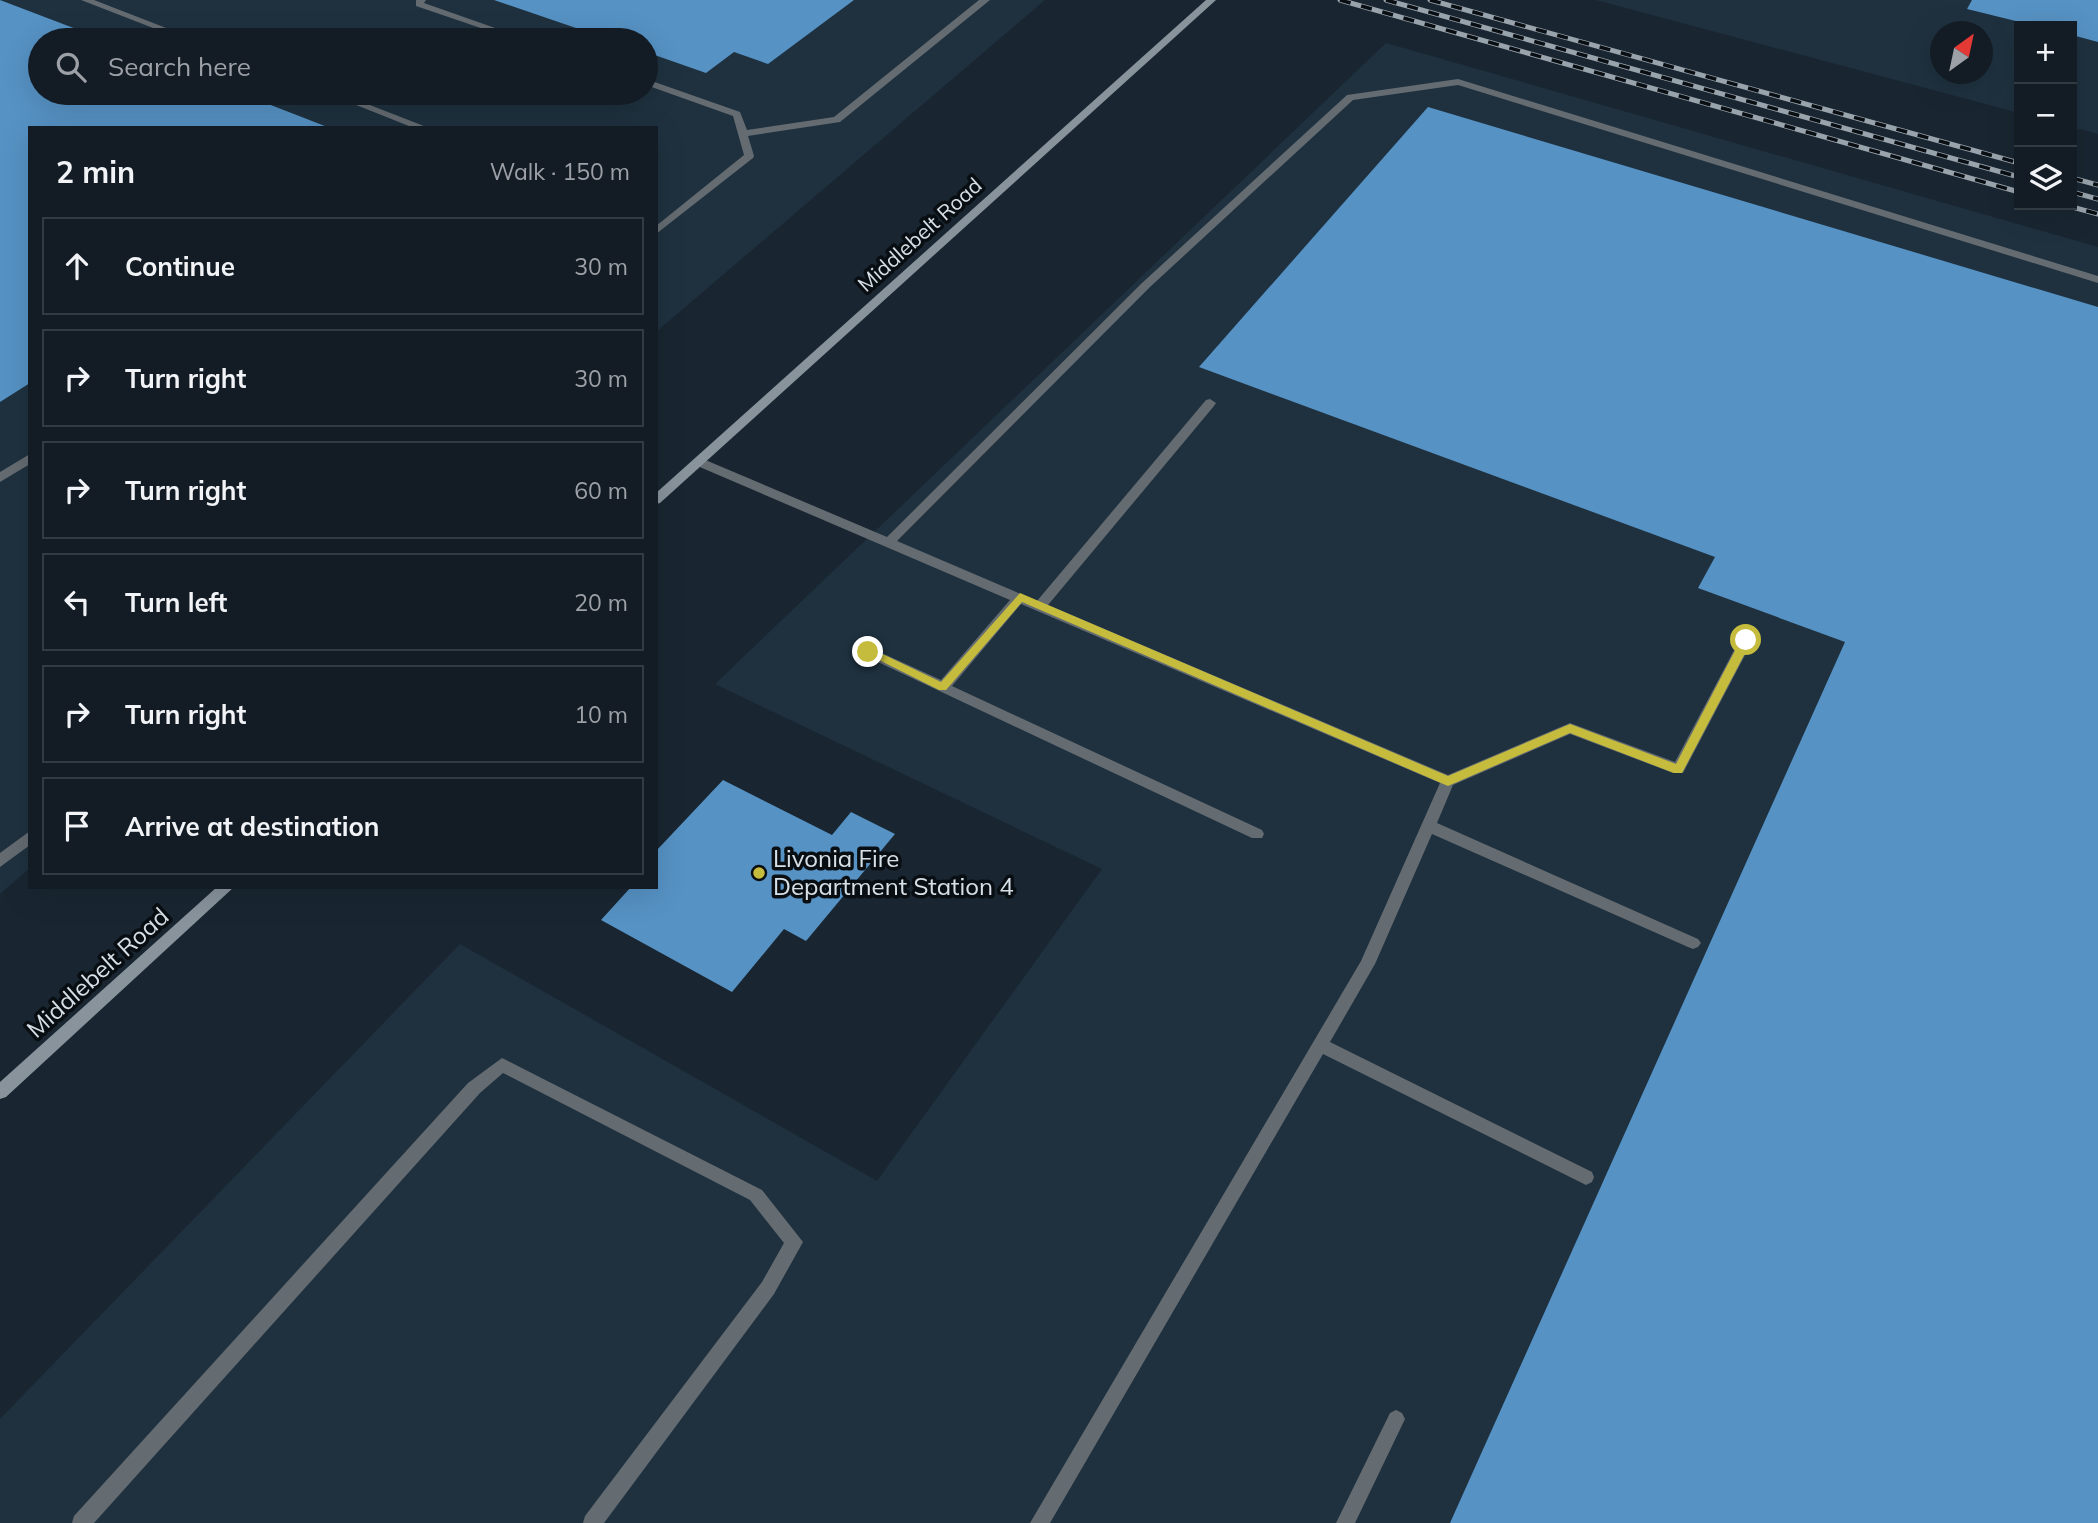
<!DOCTYPE html>
<html lang="en">
<head>
<meta charset="utf-8">
<style>
	body { margin:0; font-family:Mulish,sans-serif; background:#1c252d; color:#f1f3f6 }
	.controls { position:absolute; right:21px; top:21px; display:grid; overflow:hidden; border-radius:0px; box-shadow:0 7px 28px #0002 }
	.controls button { width:63px; height:63px; display:grid; place-items:center; padding:0; border:0; border-bottom:2px solid #323a42; background:#131c25; color:#f1f3f6; font:35px sans-serif }
	.compass { position:absolute; left:1930px; top:21px; width:63px; height:63px; border-radius:50%; background:#131c25; box-shadow:0 7px 28px #0002; rotate:33deg }
	.stop { position:absolute; width:21px; height:21px; margin:-16px; border:5px solid #c5bc3d; border-radius:50%; background:#fff }
	.stop.end { background:#c5bc3d; border-color:#fff; box-shadow:0 2px 7px #0008 }
	.list { margin:0; padding:0; list-style:none }
	h2 { display:flex; justify-content:space-between; align-items:center; height:91px; margin:0; padding:0 28px; font-size:30px }
	h2 small { font-size:23px; font-weight:400; color:#9da1a7 }
	.list li { display:grid; grid-template-columns:46px 1fr auto; gap:21px; align-items:center; box-sizing:border-box; height:98px; margin:0 14px 14px; padding:0 14px; border:2px solid #323a42; border-radius:0px }
	.list b { display:block; font-size:26px; white-space:nowrap }
	.list em { font-size:23px; font-style:normal; color:#9da1a7 }
	.icon { flex:none; width:38px; height:38px; fill:none; stroke:currentColor; stroke-width:2; stroke-linecap:round; stroke-linejoin:round }
	.map { position:relative; flex:none; width:2098px; height:1523px; overflow:hidden }
	.search { position:absolute; background:#131c25; box-shadow:0 7px 28px #0002; left:28px; top:28px; width:630px; height:77px; display:flex; align-items:center; gap:18px; box-sizing:border-box; padding:0 24px; border-radius:38px; color:#9da1a7; font-size:26px }
	.panel { position:absolute; background:#131c25; box-shadow:0 7px 28px #0002; left:28px; top:126px; width:630px; height:763px; border-radius:0px }
	.map>svg:first-child { display:block }
	.built { fill:#1f313f; fill-rule:evenodd }
	.building { fill:#5692c4 }
	.lines { fill:none; stroke-linecap:round; stroke-linejoin:round }
	.lane { fill:#646b71; fill-rule:evenodd }
	.secondary { fill:#88939c; fill-rule:evenodd }
	.rail-casing { stroke:#99a3ac; stroke-width:5 }
	.rail { stroke:#090e13; stroke-width:3.5; stroke-dasharray:11; stroke-linecap:butt }
	.route { fill:#c5bc3d }
	.poi-dot { fill:#c5bc3d; stroke:#090e13; stroke-width:2.5 }
	.labels { text-anchor:middle; stroke-width:7; stroke-linejoin:round; paint-order:stroke }
	.far-street-label { font-size:21px; fill:#d7e0e7; stroke:#090e13 }
	.poi-label { font-size:24px; fill:#d7e0e7; stroke:#090e13; text-anchor:start }
	.street-label { font-size:24px; fill:#d7e0e7; stroke:#090e13 }
</style>
</head>
<body>
<div class="map">
<svg width="2098" height="1523" viewBox="0 0 2098 1523">
	<rect width="100%" height="100%" fill="#192631"/>
	<g class="built">
		<path d="M0 0H1045L656 332V128H30V868L0 894ZM40 40H646V93H40Z"/>
		<path d="M1596 0H2098V134L2072 127V26H2019V113ZM1940 32H1982V74H1940Z"/>
		<path d="M1386 43 2098 247V1523H0V1419L460 944 877 1181 1102 869 715 684Z"/>
	</g>
	<g class="building">
		<path d="M0 0 105 40H40V93H240L330 128H30V383L0 402Z"/>
		<path d="M494 0H854L768 64 734 52 706 73 646 52V40H611Z"/>
		<path d="M1972 0H2098V42L2072 35V26H2036L1967 9Z"/>
		<path d="M1428 107 2098 307V1523H1450L1845 642 1698 588 1715 557 1199 367Z"/>
		<path d="M723 780 832 835 851 812 895 834 806 941 784 929 732 992 601 920 631 887H656V851Z"/>
	</g>
	<g class="lines">
		<g class="lane">
			<path d="M81 0H94L197 40H184Z"/>
			<path d="M416 0H426L424 3 529 40H516L416 6Z"/>
			<path d="M979 0H990L840 122 748 136 754 156 753 158 656 234V226L744 155 733 116 646 85V79L740 112 747 130 834 117Z"/>
			<path d="M1458 79 2098 276V283L1458 85 1353 100 1150 287 897 541 1037 601 1206 400 1210 399 1216 403 1214 406 1048 605 1448 775 1570 723 1675 762 1741 637 1746 635 1753 640 1683 773H1673L1570 734 1453 785 1437 823 1698 939 1701 943 1698 947 1693 949 1688 947 1432 834 1375 964 1330 1042 1592 1172 1594 1177 1592 1182 1586 1185 1580 1182 1323 1054 1050 1523H1030L1361 961 1440 783 1021 604 952 686 1262 830 1264 834 1262 838H1252L863 655 861 652 863 649H873L941 680 1010 600 695 465 693 462 699 458 703 459 887 537 1142 283 1347 95Z"/>
			<path d="M326 93H339L429 128H414Z"/>
			<path d="M30 454V464L0 482V472Z"/>
			<path d="M30 831V845L0 867V853Z"/>
			<path d="M502 1058 762 1190 803 1242 774 1294 604 1523H583L585 1516 762 1282 784 1243 750 1200 503 1073 480 1093 94 1523H72L74 1516 468 1083Z"/>
			<path d="M1396 1410 1402 1413 1405 1419 1355 1523H1336L1390 1413Z"/>
		</g>
		<g class="secondary">
			<path d="M1206 0H1216L660 503 656 504V493Z"/>
			<path d="M217 887H234L6 1097 0 1099V1082Z"/>
		</g>
		<defs>
			<g id="rail">
				<path d="M1340 0 2019 192"/>
				<path d="M1386 0 2019 177"/>
				<path d="M1430 0 2019 163"/>
				<path d="M2072 178 2098 185"/>
				<path d="M2072 192 2098 199"/>
				<path d="M2065 205 2098 214"/>
			</g>
		</defs>
		<use href="#rail" class="rail-casing"/>
		<use href="#rail" class="rail"/>
	</g>
	<path class="route" d="M1020 593 1448 776 1570 724 1676 764 1742 637H1750L1752 640 1682 773H1674L1570 733 1448 786 1022 602 946 690H939L863 652 865 649H872L941 682Z"/>
	<circle class="poi-dot" cx="759" cy="873" r="7"/>
	<g class="labels">
		<g class="far-street-label">
			<text transform="translate(920 235) rotate(-42)" y="7">Middlebelt Road</text>
		</g>
		<g class="poi-label">
			<text x="773" y="867">Livonia Fire<tspan x="773" dy="28">Department Station 4</tspan></text>
		</g>
		<g class="street-label">
			<text transform="translate(98 973) rotate(-42)" y="8">Middlebelt Road</text>
		</g>
	</g>
</svg>
<div class="controls">
<button>+</button>
<button>−</button>
<button><svg class="icon" aria-label="layers" viewBox="0 0 24 24"><path d="M12 4l9 5-9 5-9-5zM3 14l9 5 9-5"/></svg></button>
</div>
<svg class="compass" viewBox="-18 -18 36 36"><path d="M0-13l5 13h-10z" fill="#e53935"/><path d="M0 13l5-13h-10z" fill="#9da1a7"/></svg>
<div class="stop" style="left:1746px;top:640px"></div>
<div class="stop end" style="left:868px;top:652px"></div>
<div class="search"><svg class="icon" aria-label="search" viewBox="0 0 24 24"><circle cx="10" cy="10" r="6"/><path d="M15 15l6 6"/></svg>Search here</div>
<section class="panel">
<h2>2 min<small>Walk · 150 m</small></h2>
<ul class="list">
<li><svg class="icon" aria-label="ahead" viewBox="0 0 24 24"><path d="M12 20V5M6 11l6-6 6 6"/></svg><div><b>Continue</b></div><em>30 m</em></li>
<li><svg class="icon" aria-label="right" viewBox="0 0 24 24"><path d="M7 20v-9h11M14 6l5 5-5 5"/></svg><div><b>Turn right</b></div><em>30 m</em></li>
<li><svg class="icon" aria-label="right" viewBox="0 0 24 24"><path d="M7 20v-9h11M14 6l5 5-5 5"/></svg><div><b>Turn right</b></div><em>60 m</em></li>
<li><svg class="icon" aria-label="left" viewBox="0 0 24 24"><path d="M17 20v-9H6M10 6l-5 5 5 5"/></svg><div><b>Turn left</b></div><em>20 m</em></li>
<li><svg class="icon" aria-label="right" viewBox="0 0 24 24"><path d="M7 20v-9h11M14 6l5 5-5 5"/></svg><div><b>Turn right</b></div><em>10 m</em></li>
<li><svg class="icon" aria-label="arrive" viewBox="0 0 24 24"><path d="M6 21V4h12l-3 4 3 4H6"/></svg><div><b>Arrive at destination</b></div></li>
</ul>
</section>
</div>
</body>
</html>
